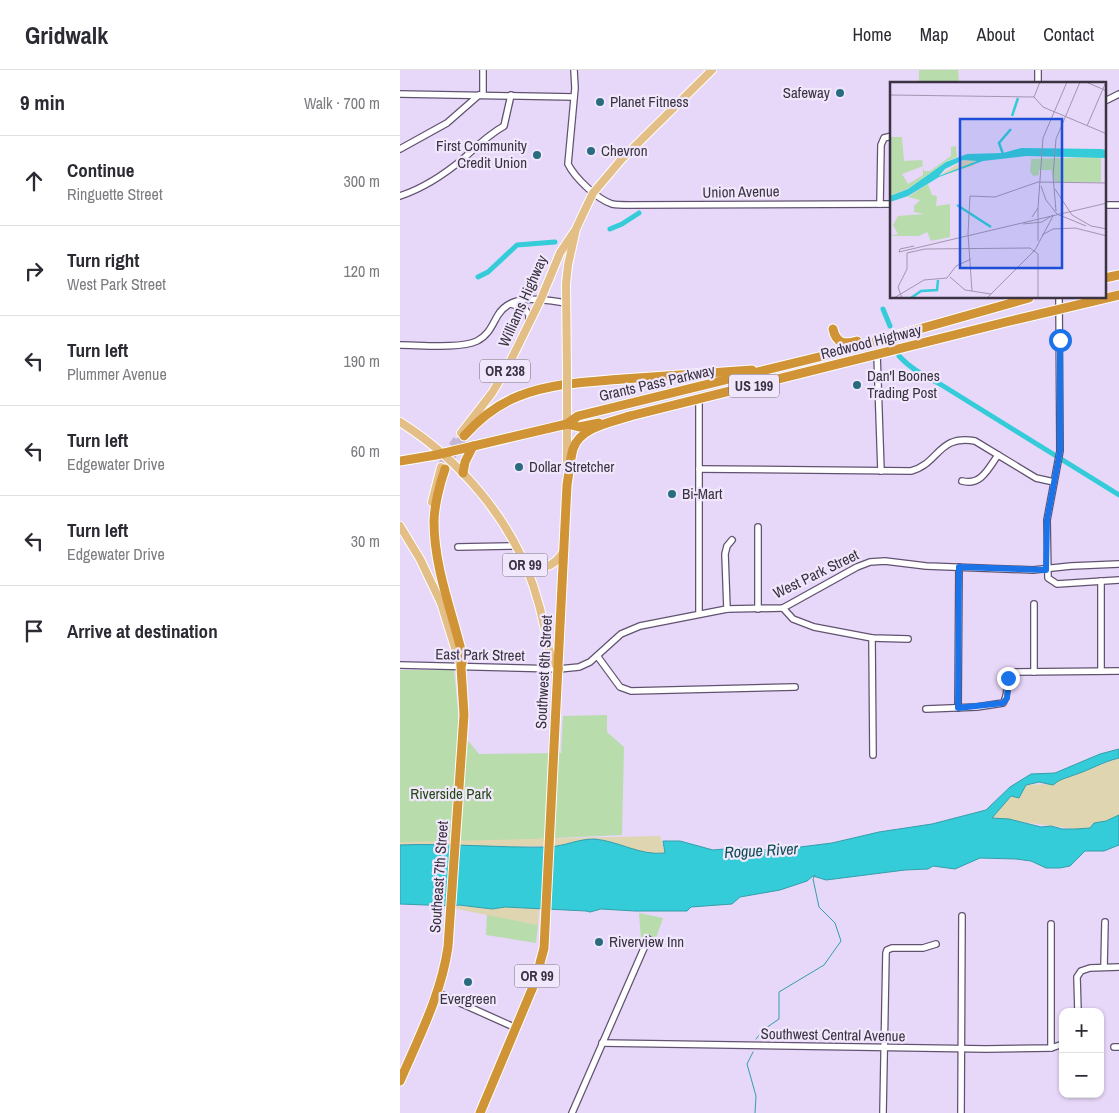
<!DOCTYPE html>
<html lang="en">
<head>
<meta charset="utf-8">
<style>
	body { margin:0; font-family:"Archivo Narrow",sans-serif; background:#f7f7f7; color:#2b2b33 }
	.controls { position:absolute; right:15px; bottom:15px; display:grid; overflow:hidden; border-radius:10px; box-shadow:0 1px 4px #0004 }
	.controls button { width:45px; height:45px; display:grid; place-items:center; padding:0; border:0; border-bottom:1px solid #e1e1e2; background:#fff; color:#2b2b33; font:25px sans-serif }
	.stop { position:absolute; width:15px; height:15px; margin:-11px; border:4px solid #1a73e8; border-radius:50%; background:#fff }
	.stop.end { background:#1a73e8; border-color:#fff; box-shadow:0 1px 5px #0008 }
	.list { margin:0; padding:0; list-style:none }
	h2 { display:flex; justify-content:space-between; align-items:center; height:65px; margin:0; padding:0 20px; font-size:21px }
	h2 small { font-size:16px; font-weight:400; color:#7c7c81 }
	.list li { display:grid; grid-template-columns:32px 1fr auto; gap:15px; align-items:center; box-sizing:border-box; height:90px; padding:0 20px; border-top:1px solid #e1e1e2 }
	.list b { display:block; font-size:19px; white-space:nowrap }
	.list p { margin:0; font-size:16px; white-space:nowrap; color:#7c7c81 }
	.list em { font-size:16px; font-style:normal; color:#7c7c81 }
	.icon { flex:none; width:28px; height:28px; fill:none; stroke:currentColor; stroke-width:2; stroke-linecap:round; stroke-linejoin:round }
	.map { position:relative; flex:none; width:719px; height:1043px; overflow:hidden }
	header { display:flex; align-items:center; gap:30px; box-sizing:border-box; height:70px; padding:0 25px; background:#fff; border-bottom:1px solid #e1e1e2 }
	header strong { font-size:24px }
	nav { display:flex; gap:28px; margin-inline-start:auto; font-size:18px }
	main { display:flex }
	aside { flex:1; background:#fff }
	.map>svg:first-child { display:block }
	.green { fill:#b9dcad }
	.sand { fill:#dfd5b1 }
	.water { fill:#33ccd8; stroke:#359eab }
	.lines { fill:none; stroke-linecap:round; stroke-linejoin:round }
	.stream { stroke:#359eab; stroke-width:1 }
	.canal { stroke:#33ccd8; stroke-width:5 }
	.major-tunnel { stroke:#c4b6d4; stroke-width:8; stroke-dasharray:8 4; stroke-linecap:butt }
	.highway-tunnel { stroke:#c4b6d4; stroke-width:9; stroke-dasharray:9 4.5; stroke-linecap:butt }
	.minor-casing { stroke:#615370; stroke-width:8 }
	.major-casing { stroke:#fff; stroke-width:10 }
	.highway-casing { stroke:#fff; stroke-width:11 }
	.minor { stroke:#fff; stroke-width:5.5 }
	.major { stroke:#e3bf87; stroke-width:8 }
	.highway { stroke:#d09437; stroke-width:9 }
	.major-bridge-casing { stroke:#fff; stroke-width:10; stroke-linecap:butt }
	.major-bridge { stroke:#e3bf87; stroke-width:8 }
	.route { stroke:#1a73e8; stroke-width:6 }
	.poi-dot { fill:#2a6c7f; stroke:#f1e7fc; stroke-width:2 }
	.labels { text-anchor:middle; stroke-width:4.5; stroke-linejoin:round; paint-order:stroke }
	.shield { fill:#f1e7fc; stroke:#716979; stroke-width:1 }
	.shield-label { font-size:14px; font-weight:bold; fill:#3a3341 }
	.poi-label { font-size:15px; fill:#3a3341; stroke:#f1e7fc; text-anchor:start }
	.street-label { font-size:15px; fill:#3a3341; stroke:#f1e7fc }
	.park-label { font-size:15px; fill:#234813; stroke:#f1e7fc }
	.water-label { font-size:16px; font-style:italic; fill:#0b4c51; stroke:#f1e7fc }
	.inset-river { fill:none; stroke:#33ccd8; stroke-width:2.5 }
	.inset-road { fill:none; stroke:#a295af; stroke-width:1 }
	.view { fill:#1d4ed8; fill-opacity:0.15; stroke:#1d4ed8; stroke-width:2.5 }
	.inset-edge { fill:none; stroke:#3a3341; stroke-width:2.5 }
</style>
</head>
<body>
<header>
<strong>Gridwalk</strong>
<nav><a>Home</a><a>Map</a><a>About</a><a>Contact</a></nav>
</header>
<main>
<aside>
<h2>9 min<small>Walk · 700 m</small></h2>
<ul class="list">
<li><svg class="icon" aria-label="ahead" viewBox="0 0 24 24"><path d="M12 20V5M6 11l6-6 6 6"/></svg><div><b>Continue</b><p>Ringuette Street</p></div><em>300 m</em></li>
<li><svg class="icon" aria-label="right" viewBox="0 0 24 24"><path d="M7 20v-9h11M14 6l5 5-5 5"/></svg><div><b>Turn right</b><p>West Park Street</p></div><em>120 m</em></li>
<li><svg class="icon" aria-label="left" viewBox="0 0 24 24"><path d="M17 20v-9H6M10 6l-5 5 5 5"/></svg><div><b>Turn left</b><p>Plummer Avenue</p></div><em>190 m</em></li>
<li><svg class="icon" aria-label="left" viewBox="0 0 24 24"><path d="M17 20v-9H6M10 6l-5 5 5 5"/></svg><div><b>Turn left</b><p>Edgewater Drive</p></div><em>60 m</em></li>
<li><svg class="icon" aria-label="left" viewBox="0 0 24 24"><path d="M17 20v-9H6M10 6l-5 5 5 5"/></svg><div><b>Turn left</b><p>Edgewater Drive</p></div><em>30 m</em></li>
<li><svg class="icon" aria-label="arrive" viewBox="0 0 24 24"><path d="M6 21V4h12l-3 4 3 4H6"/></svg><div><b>Arrive at destination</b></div></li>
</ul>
</aside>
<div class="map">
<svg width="719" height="1043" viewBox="0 0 719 1043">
	<rect width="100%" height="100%" fill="#e7d7f9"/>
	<g class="green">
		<path d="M519 0H558L559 14H519Z"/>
		<path d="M0 600H54L60 661 79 684 161 683 163 646 207 645V662L224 677 222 765 0 775Z"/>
		<path d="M239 843 263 848 255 871 241 869Z"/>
		<path d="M87 844 138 855 136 873 86 865Z"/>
	</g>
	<g class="sand">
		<path d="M719 688V745L706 751 694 753 690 758 675 759 592 748 611 726 619 728 626 715 649 714Z"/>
		<path d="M260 766 265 783 252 784 152 776 0 779V772Z"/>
		<path d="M53 836 139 838 138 855 57 839Z"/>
	</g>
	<path class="water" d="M719 679V688C702 692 690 700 674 705 664 709 662 708 653 715L639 712 626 715 619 728 611 726 592 748 609 749 641 757 651 756 662 759H675L690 758 694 753 706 751 719 745V775L704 781H685L670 796 660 798H646L631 791 616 789 580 788 555 799 533 796 528 799 505 800 426 810 413 806 407 811 380 820 340 827 332 834 291 837 287 841H235L201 839 190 842 186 841 105 837 92 839 59 835 53 836 0 834V775C50 773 99 778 149 777 165 776 178 769 194 769 219 771 240 786 265 783L263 771H280L313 780 347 777 362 780 384 779 432 773 479 762 532 754 586 740 610 717 631 704 655 703 700 684Z"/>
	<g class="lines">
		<g class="stream">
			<path d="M356 969 363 960 379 949V922L424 895 441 871 435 853 419 837 413 809 415 805"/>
			<path d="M353 982 347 994 356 1026 355 1043"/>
		</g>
		<g class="canal">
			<path d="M210 159 222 154 239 143"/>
			<path d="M78 207 88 202 117 175 155 172"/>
			<path d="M483 239 490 256"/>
			<path d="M499 286C511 299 525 306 540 314L719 425"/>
		</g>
		<path class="major-tunnel" d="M41 397 49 381 61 363"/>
		<path class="highway-tunnel" d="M45 399 53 383 64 366"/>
		<defs>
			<g id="minor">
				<path d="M174 0 175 18 168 94C175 108 197 129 212 134 217 135 223 135 229 135L492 134"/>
				<path d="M638 0V14"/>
				<path d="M0 24 174 27"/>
				<path d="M83 25V0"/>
				<path d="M705 31 719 24"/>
				<path d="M0 79 47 53 79 25"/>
				<path d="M0 126C24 118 45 104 64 88 77 76 88 65 104 56L111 25"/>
				<path d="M480 134 481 75 484 68 492 66"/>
				<path d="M705 135H719"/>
				<path d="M659 228 660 381 647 450 648 508 657 514 719 510"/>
				<path d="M111 234 124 238 129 245V253"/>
				<path d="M0 275C20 275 60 279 77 271 89 265 92 255 98 245 112 222 145 230 167 233"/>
				<path d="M477 284 481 401"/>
				<path d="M299 399 511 401C539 394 538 364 575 371L636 408 654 412"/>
				<path d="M562 411C581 416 588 399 598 385"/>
				<path d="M358 457V539"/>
				<path d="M58 477 115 476"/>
				<path d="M634 534V602"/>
				<path d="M383 538 393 549 414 557 472 568 508 569"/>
				<path d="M327 539 325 484 327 476 332 470"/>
				<path d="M299 544V329"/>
				<path d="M472 568 473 685"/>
				<path d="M198 587 220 617 231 621 395 617"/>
				<path d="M0 595 159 599 179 597 190 592 221 564 240 556 327 539 383 538 457 497 470 492 485 491 526 496 633 500 671 496 719 494"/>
				<path d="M701 601V511"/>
				<path d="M558 638 559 497"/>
				<path d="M526 639 577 637 603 633C611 623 602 606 616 602L719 601"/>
				<path d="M704 897 705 852"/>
				<path d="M38 923 116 958"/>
				<path d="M678 942 677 907 681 901 690 898 719 897"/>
				<path d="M202 973 586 979 651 978 663 974"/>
				<path d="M714 977H719"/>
				<path d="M651 978V854"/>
				<path d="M172 1043 248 869"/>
				<path d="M483 1043 486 883 487 880 492 878H523L536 874"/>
				<path d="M561 1043 562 846"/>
			</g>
			<g id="major">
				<path d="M167 301 166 214 168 195 176 159 182 146 193 123 221 90 312 0"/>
				<path d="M167 325V395"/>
				<path d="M0 352C60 390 110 448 133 515 138 530 142 545 145 560 147 568 148 578 151 586 152 591 156 595 159 599"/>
				<path d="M61 363 92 323 107 298 141 229 160 183 174 162"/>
				<path d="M32 432 41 397"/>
				<path d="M0 456 20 489 41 533 61 597"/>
				<path d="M123 490C141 500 152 500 164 481"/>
			</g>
			<g id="highway">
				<path d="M705 208 719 205"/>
				<path d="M433 259C436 273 444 275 457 271"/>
				<path d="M226 347 606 252 719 225"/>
				<path d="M167 354 179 357 199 353"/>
				<path d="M64 366C79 349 98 334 119 326 152 313 188 312 223 309 266 306 309 303 352 300"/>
				<path d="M0 391 36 385 167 354 178 346 431 284 629 228"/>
				<path d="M63 403 65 392 73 376"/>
				<path d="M0 1011C19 967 41 925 48 877L64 645 61 597 63 588C53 544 34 498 34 452 34 437 40 413 45 399"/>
				<path d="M80 1043 135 912 144 878 167 415C169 403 170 390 173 379 180 357 212 352 230 346"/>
			</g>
		</defs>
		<use href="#minor" class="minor-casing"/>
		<use href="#major" class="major-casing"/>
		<use href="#highway" class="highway-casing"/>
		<use href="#minor" class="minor"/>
		<use href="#major" class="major"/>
		<use href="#highway" class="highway"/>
		<defs>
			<path id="major-bridge" d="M167 301V325"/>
		</defs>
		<use href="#major-bridge" class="major-bridge-casing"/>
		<use href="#major-bridge" class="major-bridge"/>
	</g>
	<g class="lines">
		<path class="route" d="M608 608 607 628 603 633 558 638 559 497 646 500 647 450 660 381V270"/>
	</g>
	<g class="poi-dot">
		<circle cx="440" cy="23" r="5"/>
		<circle cx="200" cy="32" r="5"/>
		<circle cx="191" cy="81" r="5"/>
		<circle cx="137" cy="85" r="5"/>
		<circle cx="457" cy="315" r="5"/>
		<circle cx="119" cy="397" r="5"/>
		<circle cx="272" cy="424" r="5"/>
		<circle cx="199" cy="872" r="5"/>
		<circle cx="68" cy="912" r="5"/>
	</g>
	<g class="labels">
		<g class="shield">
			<rect x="80" y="289.5" width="50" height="23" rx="4"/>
			<rect x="329" y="304.5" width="50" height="23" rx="4"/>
			<rect x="102.5" y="483.5" width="45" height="23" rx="4"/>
			<rect x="114.5" y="894.5" width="45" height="23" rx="4"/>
		</g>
		<g class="shield-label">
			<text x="105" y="306">OR 238</text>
			<text x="354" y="321">US 199</text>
			<text x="125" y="500">OR 99</text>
			<text x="137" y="911">OR 99</text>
		</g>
		<g class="poi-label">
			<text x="430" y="28" text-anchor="end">Safeway</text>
			<text x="210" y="37">Planet Fitness</text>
			<text x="127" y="81" text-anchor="end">First Community<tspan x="127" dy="17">Credit Union</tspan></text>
			<text x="201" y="86">Chevron</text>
			<text x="467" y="311">Dan'l Boones<tspan x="467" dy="17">Trading Post</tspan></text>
			<text x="129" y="402">Dollar Stretcher</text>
			<text x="282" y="429">Bi-Mart</text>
			<text x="209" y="877">Riverview Inn</text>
			<text x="68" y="934" text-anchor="middle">Evergreen</text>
		</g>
		<g class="street-label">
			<text transform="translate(341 122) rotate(-1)" y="5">Union Avenue</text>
			<text transform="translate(123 231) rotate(-66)" y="5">Williams Highway</text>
			<text transform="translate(471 272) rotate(-14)" y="5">Redwood Highway</text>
			<text transform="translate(257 313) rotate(-13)" y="5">Grants Pass Parkway</text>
			<text transform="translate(416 504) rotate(-26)" y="5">West Park Street</text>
			<text transform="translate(80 585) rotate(1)" y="5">East Park Street</text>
			<text transform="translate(144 602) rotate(-87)" y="5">Southwest 6th Street</text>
			<text transform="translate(39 807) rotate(-86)" y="5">Southeast 7th Street</text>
			<text transform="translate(433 965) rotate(1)" y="5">Southwest Central Avenue</text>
		</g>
		<g class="park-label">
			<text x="51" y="729">Riverside Park</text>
		</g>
		<g class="water-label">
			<text transform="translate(361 780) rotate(-3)" y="6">Rogue River</text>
		</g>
	</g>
	<g transform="translate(490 12)">
		<rect width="216" height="216" fill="#e7d7f9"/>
		<path d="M0 55H12L14 79 32 78 33 84 12 92 18 102 33 93V85L34 89H40L61 74V65L66 64 67 75 57 79 19 106 0 114ZM211 75V100H165L161 88H149V93L143 94 140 89 141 77ZM38 102 42 113 47 114 46 124 60 122V155L41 159 37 150 29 154H0L8 152 3 143 8 134 34 132 24 130V124L30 118 18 115Z" fill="#b9dcad"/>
		<path d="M74 78 88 79 83 84 49 94Z" fill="#dfd5b1"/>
		<path d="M131 66 211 67 216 68V76L136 74 93 79 49 95 18 114 0 120V114L18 107 56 80 77 72 113 71ZM73 78 87 79 49 94 55 87Z" fill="#33ccd8" fill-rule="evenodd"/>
		<path class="inset-river" d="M122 34 128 16M113 72 109 61 121 47M67 123 101 145M21 216 31 209 47 208 48 198"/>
		<path class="inset-road" d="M196 0 217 9M0 13 144 15M144 15 153 25 217 52M144 15 150 0M197 44 216 0M151 104 156 118 167 132 196 144M165 107 182 133 201 144 217 147M166 129 163 94 166 57 190 0M142 135 148 126 153 56 177 0M133 142 152 140 163 133M152 153 163 147 185 146 217 154M148 159V126M9 170 217 121M9 170 10 167 24 164M60 195 75 208 101 212M82 209 78 152 80 114 105 115 148 100 217 101M4 216 34 198 57 196 66 184 81 177M12 216 8 205 17 187V171L35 167 140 166 148 172V216M97 216 145 168 163 134"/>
		<path class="view" d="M70 37H172V186H70Z"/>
		<rect width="216" height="216" class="inset-edge"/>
	</g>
</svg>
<div class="controls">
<button>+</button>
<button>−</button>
</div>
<div class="stop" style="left:660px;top:270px"></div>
<div class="stop end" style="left:608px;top:608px"></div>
</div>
</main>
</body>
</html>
